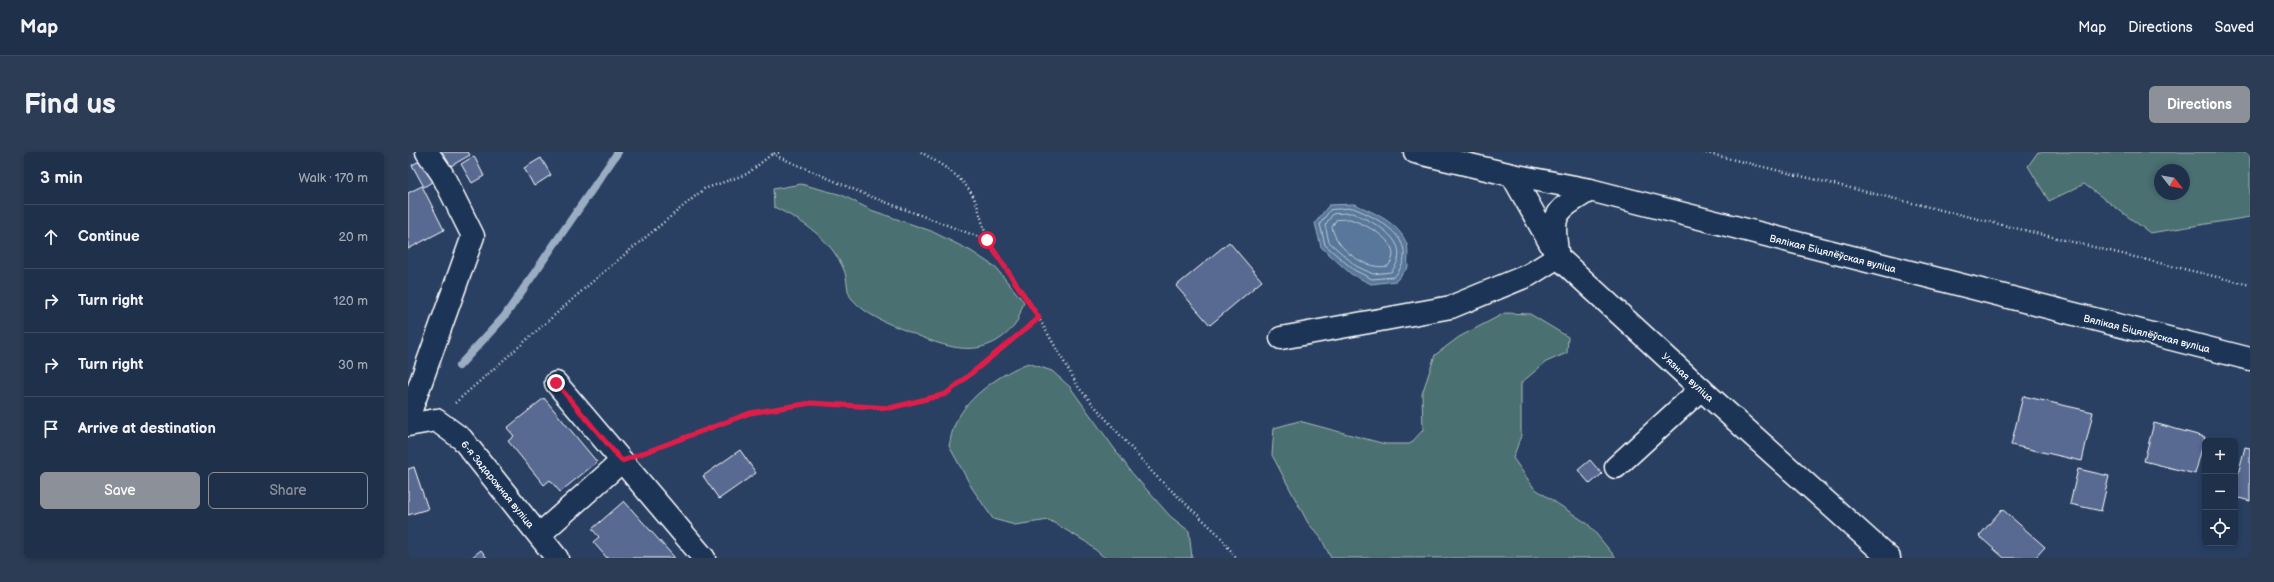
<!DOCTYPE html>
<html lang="en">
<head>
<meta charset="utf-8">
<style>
	body { margin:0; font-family:"Balsamiq Sans",sans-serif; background:#2c3c54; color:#f1f3f6 }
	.controls { position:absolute; right:12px; bottom:12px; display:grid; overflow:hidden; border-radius:6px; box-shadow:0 2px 6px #0003 }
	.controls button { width:36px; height:36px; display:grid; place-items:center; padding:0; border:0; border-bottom:1px solid #3c4b62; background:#1f304a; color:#f1f3f6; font:20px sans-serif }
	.compass { position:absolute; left:1746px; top:12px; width:36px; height:36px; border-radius:50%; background:#1f304a; box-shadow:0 2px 6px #0003; rotate:121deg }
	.stop { position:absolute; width:12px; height:12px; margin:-9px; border:3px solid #e11d48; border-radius:50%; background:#fff }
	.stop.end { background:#e11d48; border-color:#fff; box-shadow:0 1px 4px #0008 }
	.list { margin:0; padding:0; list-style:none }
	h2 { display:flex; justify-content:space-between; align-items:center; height:52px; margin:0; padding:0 16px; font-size:17px }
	h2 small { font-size:13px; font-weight:400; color:#a1a9b5 }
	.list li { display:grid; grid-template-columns:26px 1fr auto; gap:12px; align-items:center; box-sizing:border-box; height:64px; padding:0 16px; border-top:1px solid #3c4b62 }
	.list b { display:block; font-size:15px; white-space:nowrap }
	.list em { font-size:13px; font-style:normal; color:#a1a9b5 }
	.actions { display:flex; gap:8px; padding:12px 16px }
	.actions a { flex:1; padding:9px 0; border:1px solid #8c9099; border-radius:6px; text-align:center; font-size:14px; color:#8c9099 }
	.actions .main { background:#8c9099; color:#fff }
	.icon { flex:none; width:22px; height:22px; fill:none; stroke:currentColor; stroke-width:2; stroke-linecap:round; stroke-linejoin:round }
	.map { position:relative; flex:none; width:1842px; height:406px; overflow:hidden; border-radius:6px }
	header { display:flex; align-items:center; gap:24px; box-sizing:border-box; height:56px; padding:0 20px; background:#1f304a; border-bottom:1px solid #3c4b62 }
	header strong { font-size:19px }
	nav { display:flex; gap:22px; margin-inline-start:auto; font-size:14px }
	.intro { display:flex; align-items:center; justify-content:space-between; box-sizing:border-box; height:96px; padding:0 24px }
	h1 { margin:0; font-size:28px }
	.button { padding:10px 18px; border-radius:6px; background:#8c9099; color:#fff; font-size:14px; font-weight:700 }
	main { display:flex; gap:24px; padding:0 24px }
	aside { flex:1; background:#1f304a; border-radius:6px; box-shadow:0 2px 6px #0003 }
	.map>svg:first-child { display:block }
	.green { fill:#4c7072; stroke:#a6b8b8; fill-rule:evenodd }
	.water { fill:#59779a; stroke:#9badc2 }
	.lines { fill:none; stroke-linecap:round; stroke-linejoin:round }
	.shore { stroke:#bdc9d7; stroke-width:1 }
	.stream { stroke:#9badc2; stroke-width:8 }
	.building { fill:#596a92; stroke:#fff }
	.minor-casing { stroke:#fff; stroke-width:25 }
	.path { stroke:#fff; stroke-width:2.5; stroke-dasharray:1 3; stroke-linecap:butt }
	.minor { stroke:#1d3557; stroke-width:22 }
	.route { stroke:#e11d48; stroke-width:5 }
	.labels { text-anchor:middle; stroke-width:3.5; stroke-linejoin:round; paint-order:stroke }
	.street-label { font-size:10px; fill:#fff; stroke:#1d3557 }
</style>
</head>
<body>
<header>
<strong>Map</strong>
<nav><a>Map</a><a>Directions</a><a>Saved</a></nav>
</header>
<div class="intro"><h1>Find us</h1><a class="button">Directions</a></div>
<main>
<aside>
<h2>3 min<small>Walk · 170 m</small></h2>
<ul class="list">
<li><svg class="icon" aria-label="ahead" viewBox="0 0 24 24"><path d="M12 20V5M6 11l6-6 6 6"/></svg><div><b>Continue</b></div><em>20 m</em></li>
<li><svg class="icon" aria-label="right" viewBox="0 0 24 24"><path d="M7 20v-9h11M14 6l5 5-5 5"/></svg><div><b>Turn right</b></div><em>120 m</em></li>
<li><svg class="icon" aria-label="right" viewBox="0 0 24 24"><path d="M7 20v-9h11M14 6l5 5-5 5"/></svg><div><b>Turn right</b></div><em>30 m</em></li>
<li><svg class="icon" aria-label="arrive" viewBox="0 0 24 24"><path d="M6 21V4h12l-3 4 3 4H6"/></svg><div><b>Arrive at destination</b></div></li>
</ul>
<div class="actions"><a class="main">Save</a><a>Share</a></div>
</aside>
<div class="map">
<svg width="1842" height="406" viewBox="0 0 1842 406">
	<rect width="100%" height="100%" fill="#294063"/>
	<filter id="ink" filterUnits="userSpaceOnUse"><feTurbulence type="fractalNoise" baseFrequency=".025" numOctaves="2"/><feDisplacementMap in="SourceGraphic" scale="8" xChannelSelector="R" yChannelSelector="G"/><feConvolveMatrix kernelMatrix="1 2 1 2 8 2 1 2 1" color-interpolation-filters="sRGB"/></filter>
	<g filter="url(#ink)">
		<g class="green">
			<path d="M1630 0H1842V65L1742 81 1676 32 1641 49 1620 14ZM1752 18H1776V42H1752Z"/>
			<path d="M393 32 434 43 463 58 523 79 563 99 587 115 616 150C613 157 611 167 607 173 575 211 537 195 499 179 479 171 459 164 444 147 438 141 440 127 436 118 423 87 395 69 366 55L365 37Z"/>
			<path d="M1097 161 1122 162 1160 185 1159 201 1138 210 1113 231V284L1105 306 1126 336 1180 372 1208 406H923L913 386 900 371 864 303 866 276 891 269 977 292H1002L1015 278 1014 242 1027 203 1051 185Z"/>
			<path d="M620 211 644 219 662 235 724 321 762 364 781 379 784 406H697L678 390 641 368 607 373 585 367 564 336 541 294C543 286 544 277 548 270 560 244 594 221 620 211Z"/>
		</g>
		<path class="water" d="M946 52C965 60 992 71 999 93 1001 99 999 108 1000 115L988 129 963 132 943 122 913 95 907 71 921 53Z"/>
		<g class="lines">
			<g class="shore">
				<path d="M945 56C973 67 1016 91 986 125L964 127 946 118 917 93 912 72 922 58Z"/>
				<path d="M944 61C967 70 1008 91 983 120L965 122 948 114 921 90 917 73 925 62Z"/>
				<path d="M942 67C959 73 999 92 980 114 958 119 928 97 924 75L928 68Z"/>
			</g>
			<path class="stream" d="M51 214 96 165 210 0"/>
		</g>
		<g class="building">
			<path d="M33 0H60L62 3 41 15Z"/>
			<path d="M66 4 76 24 64 31 53 12Z"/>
			<path d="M133 6 143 23 126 34 116 16Z"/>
			<path d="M15 7 27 28 16 35 4 13Z"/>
			<path d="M14 34 36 78 0 97V41Z"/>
			<path d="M821 90 854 129 802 173 768 134Z"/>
			<path d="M1615 244 1685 260 1674 309 1603 293Z"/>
			<path d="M136 246 189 310 152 340 142 328 136 333 100 289 106 284 99 276Z"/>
			<path d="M1746 271 1797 285 1787 322 1736 309Z"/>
			<path d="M1837 295 1842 296V349L1827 345V334Z"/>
			<path d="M332 298 348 321 311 347 295 324Z"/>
			<path d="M1182 308 1194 322 1182 332 1170 318Z"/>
			<path d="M6 315 20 357 0 363V317Z"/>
			<path d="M1670 317 1701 324 1693 359 1662 352Z"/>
			<path d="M216 349 267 406H199L185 390 191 385 184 377Z"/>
			<path d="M1594 357 1637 395 1627 406H1596L1571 384Z"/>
			<path d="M73 398 79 406H63Z"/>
		</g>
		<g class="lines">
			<defs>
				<g id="minor">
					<path d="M1007 0 1104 23 1182 38 1842 207"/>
					<path d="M1104 23 1150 105 1293 237 1481 406"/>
					<path d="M1149 99C1143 58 1149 59 1182 38"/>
					<path d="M873 186 1043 155 1121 123 1150 105"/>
					<path d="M148 231 296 406"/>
					<path d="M0 266 65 84 34 22 19 0"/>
					<path d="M0 273 28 268 54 287 149 406"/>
					<path d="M1208 315 1293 237"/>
					<path d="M131 383 214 309"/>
				</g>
			</defs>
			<use href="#minor" class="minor-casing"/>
			<g class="path">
				<path d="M513 0C532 12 556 25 566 46 572 59 575 74 579 87"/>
				<path d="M1294 0 1842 133"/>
				<path d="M364 2 461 44 579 88 625 156 671 236 745 321 811 383 828 406"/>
				<path d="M47 251 192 123 296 37 339 22 364 2 374 0"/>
				<path d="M238 300 342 261 403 251 482 256 538 242 631 166"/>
			</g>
			<use href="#minor" class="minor"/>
		</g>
	</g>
	<g class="lines" filter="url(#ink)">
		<path class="route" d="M148 231 214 309 342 261 403 251 482 256 538 242 631 166 579 88"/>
	</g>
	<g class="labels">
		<g class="street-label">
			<text transform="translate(1425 101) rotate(14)" y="4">Вялікая Біцялёўская вуліца</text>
			<text transform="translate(1739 181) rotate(14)" y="4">Вялікая Біцялёўская вуліца</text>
			<text transform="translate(1280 225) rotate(43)" y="4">Уязная вуліца</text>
			<text transform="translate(90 332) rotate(51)" y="4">6-я Задарожная вуліца</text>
		</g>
	</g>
</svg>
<div class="controls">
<button>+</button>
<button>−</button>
<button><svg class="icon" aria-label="locate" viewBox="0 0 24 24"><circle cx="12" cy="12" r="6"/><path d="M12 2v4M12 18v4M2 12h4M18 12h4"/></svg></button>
</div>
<svg class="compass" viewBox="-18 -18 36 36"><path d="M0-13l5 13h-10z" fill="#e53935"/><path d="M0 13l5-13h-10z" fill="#a1a9b5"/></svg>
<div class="stop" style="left:579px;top:88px"></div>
<div class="stop end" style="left:148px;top:231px"></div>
</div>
</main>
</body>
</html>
